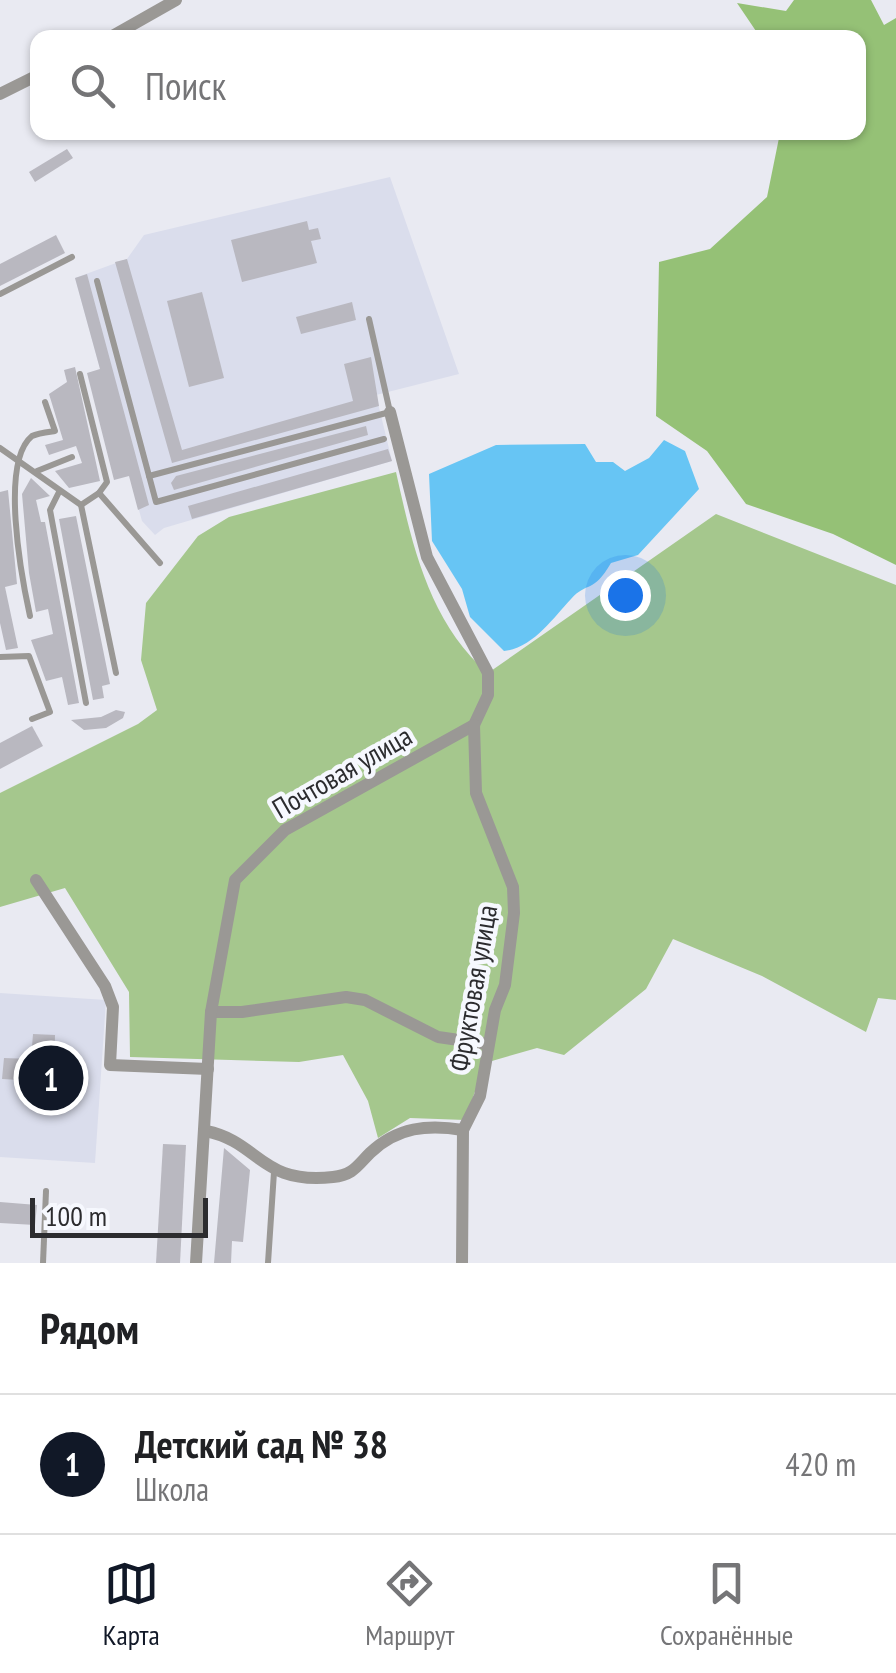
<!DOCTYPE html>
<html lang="ru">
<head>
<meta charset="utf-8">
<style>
	body { margin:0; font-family:"PT Sans Narrow",sans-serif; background:#f6f6f6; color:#202124 }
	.scale { position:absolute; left:30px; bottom:25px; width:178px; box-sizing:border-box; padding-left:10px; border:5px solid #2c2c2f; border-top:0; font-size:28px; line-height:35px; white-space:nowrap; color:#2c2c2f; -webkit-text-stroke:8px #f6f8fe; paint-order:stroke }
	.you { position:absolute; left:625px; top:595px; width:35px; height:35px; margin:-25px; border:8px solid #fff; border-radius:50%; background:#1a73e8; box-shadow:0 0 0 15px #1a73e833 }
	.badge { display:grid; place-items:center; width:65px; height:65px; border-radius:50%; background:#111827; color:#fff; font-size:32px; font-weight:700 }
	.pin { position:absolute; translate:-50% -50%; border:5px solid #fff; box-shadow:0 2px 10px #0006 }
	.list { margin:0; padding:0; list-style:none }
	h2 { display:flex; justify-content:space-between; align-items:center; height:130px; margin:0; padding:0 40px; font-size:42px }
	h2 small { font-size:32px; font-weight:400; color:#757577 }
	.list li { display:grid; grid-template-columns:65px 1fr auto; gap:30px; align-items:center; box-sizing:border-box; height:140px; padding:0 40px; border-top:2px solid #e0e0e0 }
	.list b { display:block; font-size:38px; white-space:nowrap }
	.list p { margin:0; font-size:32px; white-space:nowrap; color:#757577 }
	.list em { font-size:32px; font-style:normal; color:#757577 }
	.icon { flex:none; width:55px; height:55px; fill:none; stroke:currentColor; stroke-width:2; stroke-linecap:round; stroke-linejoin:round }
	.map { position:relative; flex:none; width:896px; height:1263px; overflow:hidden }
	.search { position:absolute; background:#fff; box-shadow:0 2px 8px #0004; left:30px; right:30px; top:30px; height:110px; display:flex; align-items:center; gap:25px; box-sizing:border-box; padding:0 35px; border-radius:20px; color:#757577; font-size:38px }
	.sheet { height:270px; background:#fff }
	nav { display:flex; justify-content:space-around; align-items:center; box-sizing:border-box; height:140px; border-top:2px solid #e0e0e0; background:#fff; font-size:28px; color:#757577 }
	nav a { display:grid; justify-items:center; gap:5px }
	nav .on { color:#111827 }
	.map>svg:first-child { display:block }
	.built { fill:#daddec }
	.green { fill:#a5c78d }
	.forest { fill:#95c176 }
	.water { fill:#67c5f4 }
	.building { fill:#b9b8c0 }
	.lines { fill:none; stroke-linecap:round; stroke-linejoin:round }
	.service { stroke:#9a9895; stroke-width:6 }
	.minor { stroke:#9a9895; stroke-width:12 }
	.labels { text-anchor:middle; stroke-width:9; stroke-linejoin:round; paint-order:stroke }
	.street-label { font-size:28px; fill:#2c2c2f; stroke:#f6f8fe }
</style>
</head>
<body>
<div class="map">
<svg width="896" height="1263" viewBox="0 0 896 1263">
	<rect width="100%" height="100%" fill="#e9eaf2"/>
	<g class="built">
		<path d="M390 177 459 374 376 395 392 461 164 528 155 535 142 521 75 278 127 259 144 235Z"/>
		<path d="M0 993 106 1000 95 1163 0 1157Z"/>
	</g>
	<path class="green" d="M396 472C412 544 429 623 488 673L716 514 896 585V1000L878 998 866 1032 762 976 673 939 646 989 564 1055 537 1048 485 1063 465 1120 410 1118 378 1138 368 1101 343 1055 299 1062 130 1057 129 992 65 888 0 907V793L138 724 157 710 141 660 146 603 198 536 229 517Z"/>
	<path class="forest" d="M794 0H871L884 25 896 18V565L833 534 746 504 707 451 656 416 659 262 710 249 767 197 780 133 858 132V38L760 37 737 3 786 11Z"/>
	<path class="water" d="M664 440 685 451 699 489 638 555 611 563C593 594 587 581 571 599 553 618 533 648 504 651L470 617 462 589 432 541 429 474 496 445 585 444 596 462H613L625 471 649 458Z"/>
	<g class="building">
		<path d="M67 149 73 158 35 182 29 172Z"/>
		<path d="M307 221 309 230 318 228 321 239 311 241 317 263 242 282 231 240Z"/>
		<path d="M56 235 65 253 0 286V264Z"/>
		<path d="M127 259 182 450 353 401 344 364 371 357 379 406 172 463 115 262Z"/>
		<path d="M87 274 149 505 138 510 129 476 114 480 87 373 100 369 75 278Z"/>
		<path d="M202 292 224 378 189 387 167 301Z"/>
		<path d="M352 302 356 320 301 334 296 317Z"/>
		<path d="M75 367 100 481 69 488 55 471 82 463 76 446 49 455 45 445 63 440 49 394 67 382 64 370Z"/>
		<path d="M366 426 368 435 174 490 171 483 176 476Z"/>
		<path d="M388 449 392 461 192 519 188 506Z"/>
		<path d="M31 478 50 496 36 500 41 522H45L79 703 68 705 62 677 46 681 31 640 53 634 48 609 36 612 29 573 22 494Z"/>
		<path d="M8 490 17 584 5 587 18 648 6 650 0 623V492Z"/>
		<path d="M76 516 110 684 102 686 104 698 93 700 59 519Z"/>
		<path d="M116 710 125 712 123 718 106 728 84 730 71 720 101 717Z"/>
		<path d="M32 726 43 746 0 769V743Z"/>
		<path d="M33 1034 55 1035 54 1070 83 1071 82 1093 55 1092 54 1113 35 1112 36 1081 2 1079 4 1058 31 1059Z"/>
		<path d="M163 1144 186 1145 180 1263H156Z"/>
		<path d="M224 1148 250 1170 243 1242 232 1241 231 1263H214Z"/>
		<path d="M0 1202 37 1205 35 1225 0 1223Z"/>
	</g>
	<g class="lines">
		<g class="service">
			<path d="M97 281 156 502 384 439"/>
			<path d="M0 294 72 257"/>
			<path d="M80 374 107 482 99 493"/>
			<path d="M0 448 81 505 99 493 160 563"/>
			<path d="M37 471 72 457"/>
			<path d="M149 476 390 412 369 319"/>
			<path d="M59 492 50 510 86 703"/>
			<path d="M81 505 116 673"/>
			<path d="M30 616C21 575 0 462 32 436 38 433 48 432 55 431L45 402"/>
			<path d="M0 657 29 656 50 712 32 719"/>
			<path d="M43 1263 46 1191"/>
			<path d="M268 1263 274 1172"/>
		</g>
		<g class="minor">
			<path d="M109 38 176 0"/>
			<path d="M0 94 38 75"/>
			<path d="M36 880 105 986 113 1007 110 1065 208 1069"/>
			<path d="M211 1012H242L346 997 365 1000 438 1037 487 1044"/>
			<path d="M206 1131C260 1142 260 1185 333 1177 353 1175 357 1166 370 1153 397 1127 428 1124 463 1130"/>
			<path d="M196 1263 211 1012 235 880 285 830 474 725 488 695V673L427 557 390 412"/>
			<path d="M462 1263 463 1130 480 1096 495 1010 505 985 514 913 513 887 476 793 474 725"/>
		</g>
	</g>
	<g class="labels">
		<g class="street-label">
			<text transform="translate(342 772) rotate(-30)" y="10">Почтовая улица</text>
			<text transform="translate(473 988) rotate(-80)" y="10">Фруктовая улица</text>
		</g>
	</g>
</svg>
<div class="scale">100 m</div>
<div class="you"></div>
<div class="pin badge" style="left:51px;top:1078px">1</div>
<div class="search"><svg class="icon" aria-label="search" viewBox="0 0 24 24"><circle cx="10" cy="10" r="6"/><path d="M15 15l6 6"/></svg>Поиск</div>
</div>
<section class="sheet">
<h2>Рядом<small></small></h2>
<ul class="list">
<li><span class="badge">1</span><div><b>Детский сад № 38</b><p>Школа</p></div><em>420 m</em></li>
</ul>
</section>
<nav>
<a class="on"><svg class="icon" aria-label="map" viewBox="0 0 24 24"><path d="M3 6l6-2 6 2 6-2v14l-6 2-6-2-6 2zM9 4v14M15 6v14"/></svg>Карта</a>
<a><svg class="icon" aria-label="directions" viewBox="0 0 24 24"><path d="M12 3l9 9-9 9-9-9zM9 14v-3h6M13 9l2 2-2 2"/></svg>Маршрут</a>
<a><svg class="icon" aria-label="saved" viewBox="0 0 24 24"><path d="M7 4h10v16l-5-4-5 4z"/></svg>Сохранённые</a>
</nav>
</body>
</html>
